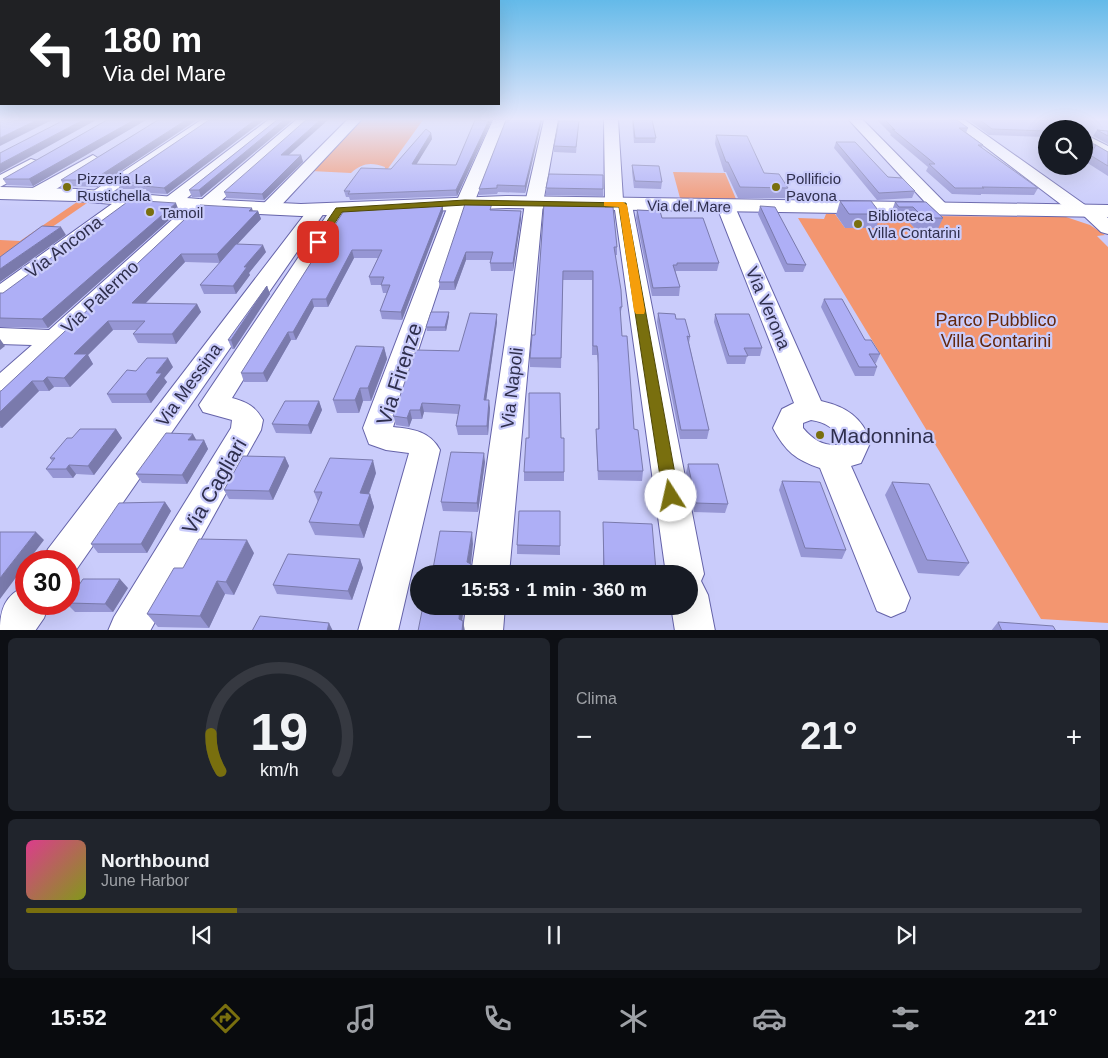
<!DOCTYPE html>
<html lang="it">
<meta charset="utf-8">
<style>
:root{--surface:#171b24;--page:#20242c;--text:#f1f3f6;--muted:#9ea1a6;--line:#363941;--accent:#796f0e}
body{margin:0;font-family:Helvetica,sans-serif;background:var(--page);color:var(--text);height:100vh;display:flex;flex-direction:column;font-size:19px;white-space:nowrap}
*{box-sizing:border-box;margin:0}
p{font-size:16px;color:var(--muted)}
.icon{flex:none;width:28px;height:28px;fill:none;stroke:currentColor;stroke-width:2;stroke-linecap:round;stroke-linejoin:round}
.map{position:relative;height:630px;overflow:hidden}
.details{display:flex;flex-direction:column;gap:8px;padding:8px;background:#0d0f14;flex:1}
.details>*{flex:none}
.hud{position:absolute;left:0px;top:0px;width:500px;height:105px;box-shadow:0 5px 20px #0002;background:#202124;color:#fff;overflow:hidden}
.fabs{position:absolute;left:1038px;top:120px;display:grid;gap:10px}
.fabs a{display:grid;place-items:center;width:55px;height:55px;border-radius:50%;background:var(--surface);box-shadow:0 5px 20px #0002;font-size:25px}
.speed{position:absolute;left:15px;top:550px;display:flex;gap:10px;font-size:25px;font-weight:700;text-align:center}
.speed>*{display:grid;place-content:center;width:65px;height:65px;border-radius:50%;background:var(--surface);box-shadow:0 5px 20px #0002;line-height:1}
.speed .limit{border:8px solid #d22;background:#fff;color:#111}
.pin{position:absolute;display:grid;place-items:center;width:42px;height:42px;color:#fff;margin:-21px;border-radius:10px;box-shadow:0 2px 8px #0006}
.me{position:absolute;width:55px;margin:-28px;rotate:350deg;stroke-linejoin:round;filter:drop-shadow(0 0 4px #0008)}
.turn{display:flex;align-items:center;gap:18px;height:105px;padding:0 20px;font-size:22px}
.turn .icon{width:65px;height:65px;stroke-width:2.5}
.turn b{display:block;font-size:35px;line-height:42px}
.big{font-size:38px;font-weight:800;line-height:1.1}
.details .card{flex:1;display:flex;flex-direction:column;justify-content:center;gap:8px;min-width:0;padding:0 18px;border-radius:8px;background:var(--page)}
.details .dial{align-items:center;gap:0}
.dial svg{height:130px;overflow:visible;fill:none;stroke:var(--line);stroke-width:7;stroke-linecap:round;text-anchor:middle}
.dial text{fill:var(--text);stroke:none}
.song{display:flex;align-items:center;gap:15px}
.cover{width:60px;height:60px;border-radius:8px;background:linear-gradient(135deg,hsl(330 70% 55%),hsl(70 70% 35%))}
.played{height:5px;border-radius:2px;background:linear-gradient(90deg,var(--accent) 20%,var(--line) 20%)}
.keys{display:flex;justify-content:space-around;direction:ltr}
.heat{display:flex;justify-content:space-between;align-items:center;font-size:28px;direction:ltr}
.details .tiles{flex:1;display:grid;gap:8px;grid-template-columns:1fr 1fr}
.card:last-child{grid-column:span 2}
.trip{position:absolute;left:410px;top:565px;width:288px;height:50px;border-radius:25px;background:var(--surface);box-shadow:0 5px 20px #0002;font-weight:800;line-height:50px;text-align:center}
.menu{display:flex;height:80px;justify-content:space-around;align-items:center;background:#090b0e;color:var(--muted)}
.menu .icon{width:35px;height:35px}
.menu .selected{color:var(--accent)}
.menu b{font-size:22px;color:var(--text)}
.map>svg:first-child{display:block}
.green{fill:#f39670}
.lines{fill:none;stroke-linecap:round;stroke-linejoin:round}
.minor-casing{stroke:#6563a9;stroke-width:2}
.major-casing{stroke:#6563a9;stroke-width:2}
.minor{fill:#fff;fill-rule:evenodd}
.major{fill:#fff;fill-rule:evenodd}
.wall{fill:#9696d4}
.shaded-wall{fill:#7a7aac}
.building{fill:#aeaff6;stroke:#7a7aac}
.route{fill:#796f0e;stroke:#4f4809}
.slow{fill:#f59e0b}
.poi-dot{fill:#796f0e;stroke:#caccfb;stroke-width:2}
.labels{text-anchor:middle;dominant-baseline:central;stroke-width:4.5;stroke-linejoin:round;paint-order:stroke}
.far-poi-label{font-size:15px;fill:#2f2f4d;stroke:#caccfb;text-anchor:start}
.far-street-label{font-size:15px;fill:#2f2f4d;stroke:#caccfb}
.street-label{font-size:18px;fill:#2f2f4d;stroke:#caccfb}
.park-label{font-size:18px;fill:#63280d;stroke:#caccfb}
.near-street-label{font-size:21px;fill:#2f2f4d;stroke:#caccfb}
.near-poi-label{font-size:21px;fill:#2f2f4d;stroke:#caccfb;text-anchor:start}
</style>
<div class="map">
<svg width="1108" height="631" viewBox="0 0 1108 631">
<rect width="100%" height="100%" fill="#caccfb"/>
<path class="green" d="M360 120H423L384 174 385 167C371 162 362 163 351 173L311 171Z
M673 172 725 173 736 199 680 198Z
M77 202 87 203 0 263V240L20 241Z
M826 214H835L845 228H876L870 220 908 221 918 232 935 233 921 216 1066 217 1090 225 1105 235 1097 236 1108 247V623L1041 619 798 218 824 219Z"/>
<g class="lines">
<g class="minor-casing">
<path id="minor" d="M201 120H217L101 200H89L86 196Z
M268 120H283L176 207H164L161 203 164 199Z
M296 120H311L211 210 203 211 10 396 0 399V373L32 345 0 344V328L49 330 193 201 201 200Z
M347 120H361L274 213H262L259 209 262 205Z
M493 120H507L474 203 471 207 465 208 393 427C413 429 430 431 440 450L398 631H358L409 453 386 450 369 444 363 428 449 203 452 199 458 198Z
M544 120H558L543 203 509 574H471L525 203Z
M604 120H618L623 200 629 201 632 205 704 574 701 581 708 595 715 631H675L671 606H689V574H666L615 210 608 209 605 205Z
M849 120H863L948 206 951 210 948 214H936Z
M950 120H965L1088 207 1097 208 1108 218V234L1101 232 1084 216 1075 215Z
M1047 120H1063L1075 129H1058Z
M1084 134 1108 146V157L1084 144Z
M93 155 101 160 99 163 43 197H31L28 193 31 189Z
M31 159 37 161 39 164 37 167 0 187V175Z
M129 195 135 196 138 200 135 204 8 300 0 302V284L123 196Z
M726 202 732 203 735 207 821 401C847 407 861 417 871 441L861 463 851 466 910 598 905 611 891 617 877 611 820 468C796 460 785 451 773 428L782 409 794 403 717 207 720 203ZM811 420C824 422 836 428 841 441L839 445C823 446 813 440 803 428V423Z
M317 205 323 206 326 210 74 573 69 575V561H43L48 549 311 206Z
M339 205 345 206 348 210 232 398C247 402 255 406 263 420L261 430 150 631H108L114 617 231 428 232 420 203 412 199 405 333 206Z
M26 586V604H49L44 618 35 631H0C0 609 5 595 26 586Z
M466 606H505L503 631H463Z"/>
</g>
<g class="major-casing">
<path id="major" d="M0 187 76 189 199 199 301 204 506 196 1108 205V217L506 208 301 216 199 211 76 201 0 199Z"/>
</g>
<use href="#minor" class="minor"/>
<use href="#major" class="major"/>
</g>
<path class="wall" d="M107 120H146L33 186 7 185 3 179Z
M158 120 97 187 64 186 61 180Z
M209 120H264L167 194 147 193 146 189H121L117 182Z
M277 120 201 197H192L189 190Z
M475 120H492L457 196 350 200 349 197H346L344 191 391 169 431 133 432 139 416 164 456 165Z
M506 120H542L525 193 498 192 497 194 479 195V189Z
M632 120H652L656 138 655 143H634Z
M877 120H957L968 128 966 133 983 145 982 148 1038 188 1034 195 981 194V195L952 194 926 171 928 167 890 135 891 134Z
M969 120H1052L1046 129V137L989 135Z
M579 121 576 153 554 152V146Z
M1084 130 1086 140 1096 145V146L1108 152V176L1086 162 1093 151H1084Z
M1097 130 1108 131V144L1093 136Z
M716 135 764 173 788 188 785 198H738L726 172H724L715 144Z
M836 142 888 177 915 191 912 198 877 200 834 148Z
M289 155H301L303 162 264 200 227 198 224 192Z
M632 165 662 182 661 189 634 188 632 172Z
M546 188 603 189V196L546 195Z
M840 201 881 214 876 228H845L836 215Z
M895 202H926L943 218 936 233 918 232 908 221H894L890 216Z
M544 203 605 207 617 247V255H615L622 307 620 315 622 336 634 429 643 471 642 481 598 480 596 439V429H598V363L597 355H592V280H563L561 368 530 367V358L535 335Z
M200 205 258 211 261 219 237 244 266 252 249 273 250 275 236 294H204L200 285 220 263 185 262 146 303 197 304 201 312 176 344 138 343 133 334 137 330H113L88 355 93 364 70 387H54L49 391H39L2 428H0V391H1Z
M760 206 806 265 803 272H785L758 214Z
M345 209 443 212 402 320 382 319 380 311 387 293H383L381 285H371L369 277 378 258H354L328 307H314L296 340H291L267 382H244L241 373Z
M637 210 662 218 719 263 717 271H676V273L680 287 679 296H652L636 218Z
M179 211 48 328 0 327V293H3Z
M492 211 521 219 513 271H491L490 263 491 260H466L455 290H440L439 282Z
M267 286 270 294 234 349H232L228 340Z
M824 299 880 354 876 363H875L877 367 874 376H855L821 307Z
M449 312V316L446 331H427L426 327Z
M658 313 676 319 690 337 689 343 709 430 707 439H680L657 322Z
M497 314V322L486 400 490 408 488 435H458L456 426 458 414 424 412 422 419H412L409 427 396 425 393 416Z
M715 314 762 348 760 356H747L745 364H727L714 322Z
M384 347 387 359 371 401H363L359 413H337L333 400Z
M173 367 164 378 167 382 151 403H112L107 394 136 371Z
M319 401 322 410 311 434 276 433 272 424Z
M116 429 122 438 94 475 76 474 73 478H53L46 469 52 461 50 458 72 438Z
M561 438H564V481H524V472Z
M196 440H204L208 449 187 484 142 483 136 474Z
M285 457 289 466 273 500 229 499 224 490Z
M485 462 478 512 443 511 441 502Z
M688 464 728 504 725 513 694 512 686 473Z
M376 473 369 494H370L374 507 364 538 315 535 309 522 318 502 314 492Z
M782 481 846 550 842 559 801 557 779 490Z
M892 482 969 563 959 576 918 573 885 495Z
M165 502 171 511 147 553H98L91 544Z
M560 511V555L517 554V545Z
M603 522 656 571 655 574H603Z
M254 553 234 595 225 594 209 628 158 627 147 614 183 568Z
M360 559 363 568 352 600 277 594 273 585Z
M128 588 113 612H75L67 604Z
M998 622 1056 631H991Z"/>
<path class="shaded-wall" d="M37 120H52L0 146V138Z
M83 120H96L0 173V164Z
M134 120H146L33 186 29 179Z
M186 120H197L97 187 93 180Z
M255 120H264L167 194 164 188Z
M284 120H293L201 197 199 190Z
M320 120H328L282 161 281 155Z
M489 120H492L457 196 456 190Z
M541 120H542L525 193V186Z
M431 133 432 139 413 170 412 164Z
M301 155 303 162 264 200 262 194Z
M176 203 179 211 48 328 42 319Z
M443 205V212L402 320 401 312Z
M252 208 254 215 258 211 261 219 220 263 217 254 249 211Z
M521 211V219L513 271V263Z
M61 227 66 235 0 282V269Z
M263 245 266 252 249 273 250 275 236 294 233 286 244 267Z
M352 250 354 258 328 307 326 299Z
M466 252V260L455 290 454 282Z
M181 254 185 262 137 312 132 303Z
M267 286 270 294 234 349 231 340Z
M312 299 314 307 296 340 293 332Z
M197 304 201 312 176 344 172 334Z
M449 312V316L446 331 445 327Z
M497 314V322L485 409 484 400Z
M108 321 113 330 88 355 93 364 70 387 64 378 74 354Z
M288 332 291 340 267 382 263 373Z
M0 339 5 346 0 350Z
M384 347 387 359 371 401 368 388Z
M168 358 173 367 164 378 167 382 151 403 146 394 156 373Z
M47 377 54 387 49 391 43 381Z
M32 381 39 391 2 428 0 426V412Z
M360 388 363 401 359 413 355 400Z
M489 400 490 408 488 435 487 426Z
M319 401 322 410 311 434 308 425Z
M422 403 424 412 422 419 420 410Z
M410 410 412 419 409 427 407 418Z
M116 429 122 438 94 475 88 466Z
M193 434 198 443 188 440Z
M204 440 208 449 187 484 182 475Z
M484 453 485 462 478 512 477 503Z
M285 457 289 466 273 500 269 491Z
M373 460 376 473 364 507 360 493Z
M69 465 76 474 73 478 66 469Z
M370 494 374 507 364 538 359 525Z
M165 502 171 511 147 553 141 544Z
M36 532 44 540 28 561H26V564L0 599V578Z
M472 532 473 544 471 564 472 574H469L467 562Z
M247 540 254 553 234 595 226 582Z
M360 559 363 568 352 600 348 591Z
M120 579 128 588 113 612 105 604Z
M217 581 225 594 209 628 200 616Z
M460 606H464L461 631 459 619Z
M463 621 465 631H462Z
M329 623 333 631H327Z"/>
<path class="building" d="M1 120H37L0 138V121Z
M64 120H83L0 164V153Z
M107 120H134L29 179H3Z
M158 120H186L93 180H61Z
M209 120H255L164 188 144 186 149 183 117 182Z
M277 120H284L199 190H189Z
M306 120H320L281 155H301L262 194 224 192Z
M475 120H489L456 190 348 194 350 191H344L361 168 391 169 426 129 431 133 412 164 456 165Z
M506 120H541L525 186 497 185V188L479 189Z
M633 120H652L656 138H635Z
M885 120H957L968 128H959L983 145H978L1038 188 982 187 984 188H955L929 164H935L892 129 895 130Z
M980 120H1052L1066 129H1046V131L992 129Z
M559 121H579L576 147 554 146Z
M1084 130H1085L1086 140 1096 145 1084 144Z
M1097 130 1108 131V136Z
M716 135 747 136 764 173 779 174 788 188 740 187 728 162H726Z
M836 142H855L888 177 902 178 915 191 879 193Z
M1096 145 1108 152V166L1090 155Z
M632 165 659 166 662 182 635 181Z
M549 174 603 175V189L546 188Z
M130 200 176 203 42 319 0 318V293H3Z
M840 201H871L881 214H849Z
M895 202H926L943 218H924L913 207H899Z
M492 203 490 210 521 211 513 263H490L493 252H466L454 282H439L465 204Z
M544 203 605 204V207H613L617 247H614L621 290 622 307H620L622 336H627L634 429 638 430 643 471H598L596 429H599L598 354 597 346H593V271H563L561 358H530L532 335H535Z
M200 205 252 208 249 211H258L217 254H181L132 303 197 304 172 334H133L145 321H108L74 354H87L64 378 47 377 43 381H32L0 412V391H1Z
M443 205 401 312 380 311 390 285H381L384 277H369L382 250H352L326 299H312L293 332H288L263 373H241L345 209Z
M760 206 775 207 806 265 787 264Z
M637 210 660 211 662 218H703L719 263H677V265H673L680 287 653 288Z
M42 226 61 227 0 269V257Z
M236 244 263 245 244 267H247L233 286 200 285Z
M267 286 231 340H228Z
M824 299H842L865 340H871L880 354H869L877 367H859Z
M431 312H449L445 327H426Z
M470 313 497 314 484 400H489L487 426H456L460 405 422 403 420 410H410L407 418 393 416 416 350 459 351Z
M658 313 675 314 676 319H685L690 337 687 336 709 430H681Z
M715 314H749L762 348H744L748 356H729Z
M356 346 384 347 368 388H360L355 400H333Z
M147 358H168L156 373H162L146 394H107L127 370 136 371Z
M529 393H560L561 438H564V472H524L526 438H529Z
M285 401H319L308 425 272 424Z
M80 429H116L88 466 69 465 66 469H46L55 458H50L67 438H72Z
M166 433 193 434 188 440H204L182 475 136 474Z
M451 452 484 453 477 503 441 502Z
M243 456 285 457 269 491 224 490Z
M330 458 373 460 360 493 370 494 359 525 309 522 322 492H314Z
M688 464H718L728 504 696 503Z
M782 481 820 482 846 550 805 548Z
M892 482 929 484 969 563 927 560Z
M165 502 141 544H91L119 503Z
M519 511H560V546L517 545Z
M603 522 652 524 656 571 604 569Z
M440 531 472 532 467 562 471 564 469 574H432Z
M0 532H36L0 578Z
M199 539 247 540 226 582 217 581 200 616 147 614 174 568H183Z
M288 554 360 559 348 591 273 585Z
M83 579H120L105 604 69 603V600Z
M423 606H460L459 619 463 621 462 631H418Z
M260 616 329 623 327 631H252Z
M998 622 1053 626 1056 631H1002Z"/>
<linearGradient id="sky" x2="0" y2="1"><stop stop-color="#64bae9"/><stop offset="0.57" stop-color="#e7e8fd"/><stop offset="1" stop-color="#e7e8fd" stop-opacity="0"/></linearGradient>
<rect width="1108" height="209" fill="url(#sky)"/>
<path class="route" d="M465 200 626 203 679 496 677 501 671 503 666 501 663 496 619 207 465 205 342 212 321 244 313 242 336 208Z"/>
<path class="slow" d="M604 202H623L627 205 645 311 644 314H636L634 311 619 207 604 206Z"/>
<g class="poi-dot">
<circle cx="67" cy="187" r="5"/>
<circle cx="776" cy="187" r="5"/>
<circle cx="150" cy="212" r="5"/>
<circle cx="858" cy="224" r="5"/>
<circle cx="820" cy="435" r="5"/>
</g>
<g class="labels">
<g class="far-poi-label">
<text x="77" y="178">Pizzeria La<tspan x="77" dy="17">Rustichella</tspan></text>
<text x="786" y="178">Pollificio<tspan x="786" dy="17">Pavona</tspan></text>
<text x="160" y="212">Tamoil</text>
<text x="868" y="215">Biblioteca<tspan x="868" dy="17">Villa Contarini</tspan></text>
</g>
<g class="far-street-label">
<text transform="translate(689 206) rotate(1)">Via del Mare</text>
</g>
<g class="street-label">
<text transform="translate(64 247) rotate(-37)">Via Ancona</text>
<text transform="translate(100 297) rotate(-43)">Via Palermo</text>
<text transform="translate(768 308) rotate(67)">Via Verona</text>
<text transform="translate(189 385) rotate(-54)">Via Messina</text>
<text transform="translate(512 388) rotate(-83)">Via Napoli</text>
</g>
<g class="park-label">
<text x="996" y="320">Parco Pubblico<tspan x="996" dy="21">Villa Contarini</tspan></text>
</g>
<g class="near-street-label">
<text transform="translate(399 374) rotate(-72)">Via Firenze</text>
<text transform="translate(214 486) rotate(-60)">Via Cagliari</text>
</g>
<g class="near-poi-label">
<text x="830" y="435">Madonnina</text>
</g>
</g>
</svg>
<div class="fabs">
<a><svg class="icon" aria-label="search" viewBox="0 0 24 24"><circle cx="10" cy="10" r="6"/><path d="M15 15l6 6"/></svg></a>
</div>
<div class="speed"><div class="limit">30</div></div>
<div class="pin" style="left:318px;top:242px;background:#d93025"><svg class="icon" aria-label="arrive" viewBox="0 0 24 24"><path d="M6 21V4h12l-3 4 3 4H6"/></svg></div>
<svg class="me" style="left:671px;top:496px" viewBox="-20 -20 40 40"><circle r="19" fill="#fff"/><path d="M0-13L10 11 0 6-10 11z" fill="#796f0e"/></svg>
<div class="trip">15:53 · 1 min · 360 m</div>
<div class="hud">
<div class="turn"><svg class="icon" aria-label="left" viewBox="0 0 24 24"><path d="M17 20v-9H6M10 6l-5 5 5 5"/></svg><div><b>180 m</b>Via del Mare</div></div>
</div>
</div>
<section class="details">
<div class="tiles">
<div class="card dial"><svg viewBox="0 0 100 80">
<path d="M14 69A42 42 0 1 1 86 69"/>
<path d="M14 69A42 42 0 0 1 8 46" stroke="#796f0e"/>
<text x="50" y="56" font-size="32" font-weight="700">19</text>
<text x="50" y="72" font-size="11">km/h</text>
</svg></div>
<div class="card"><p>Clima</p>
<div class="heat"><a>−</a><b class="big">21°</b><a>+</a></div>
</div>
<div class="card">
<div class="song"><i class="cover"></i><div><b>Northbound</b><p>June Harbor</p></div></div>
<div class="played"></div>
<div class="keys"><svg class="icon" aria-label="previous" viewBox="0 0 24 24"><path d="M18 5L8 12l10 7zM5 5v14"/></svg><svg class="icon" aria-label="pause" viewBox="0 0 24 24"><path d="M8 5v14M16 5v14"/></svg><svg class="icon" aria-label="next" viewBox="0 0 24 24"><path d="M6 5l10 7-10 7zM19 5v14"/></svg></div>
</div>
</div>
</section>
<nav class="menu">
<b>15:52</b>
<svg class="icon selected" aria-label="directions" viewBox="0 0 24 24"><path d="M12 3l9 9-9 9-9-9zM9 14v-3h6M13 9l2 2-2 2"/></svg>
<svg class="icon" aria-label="music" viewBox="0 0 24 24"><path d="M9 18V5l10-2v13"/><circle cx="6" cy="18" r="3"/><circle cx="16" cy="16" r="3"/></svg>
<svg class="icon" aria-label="phone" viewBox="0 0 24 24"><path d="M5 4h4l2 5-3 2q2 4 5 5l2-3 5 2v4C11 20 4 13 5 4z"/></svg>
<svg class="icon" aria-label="climate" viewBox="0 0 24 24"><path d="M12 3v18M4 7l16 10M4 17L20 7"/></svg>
<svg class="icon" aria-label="car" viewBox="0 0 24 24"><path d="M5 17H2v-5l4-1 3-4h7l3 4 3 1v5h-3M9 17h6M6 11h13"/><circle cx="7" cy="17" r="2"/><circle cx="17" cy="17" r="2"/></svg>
<svg class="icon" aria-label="filters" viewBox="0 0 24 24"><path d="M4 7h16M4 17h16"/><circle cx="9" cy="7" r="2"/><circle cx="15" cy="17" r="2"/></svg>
<b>21°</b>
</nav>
